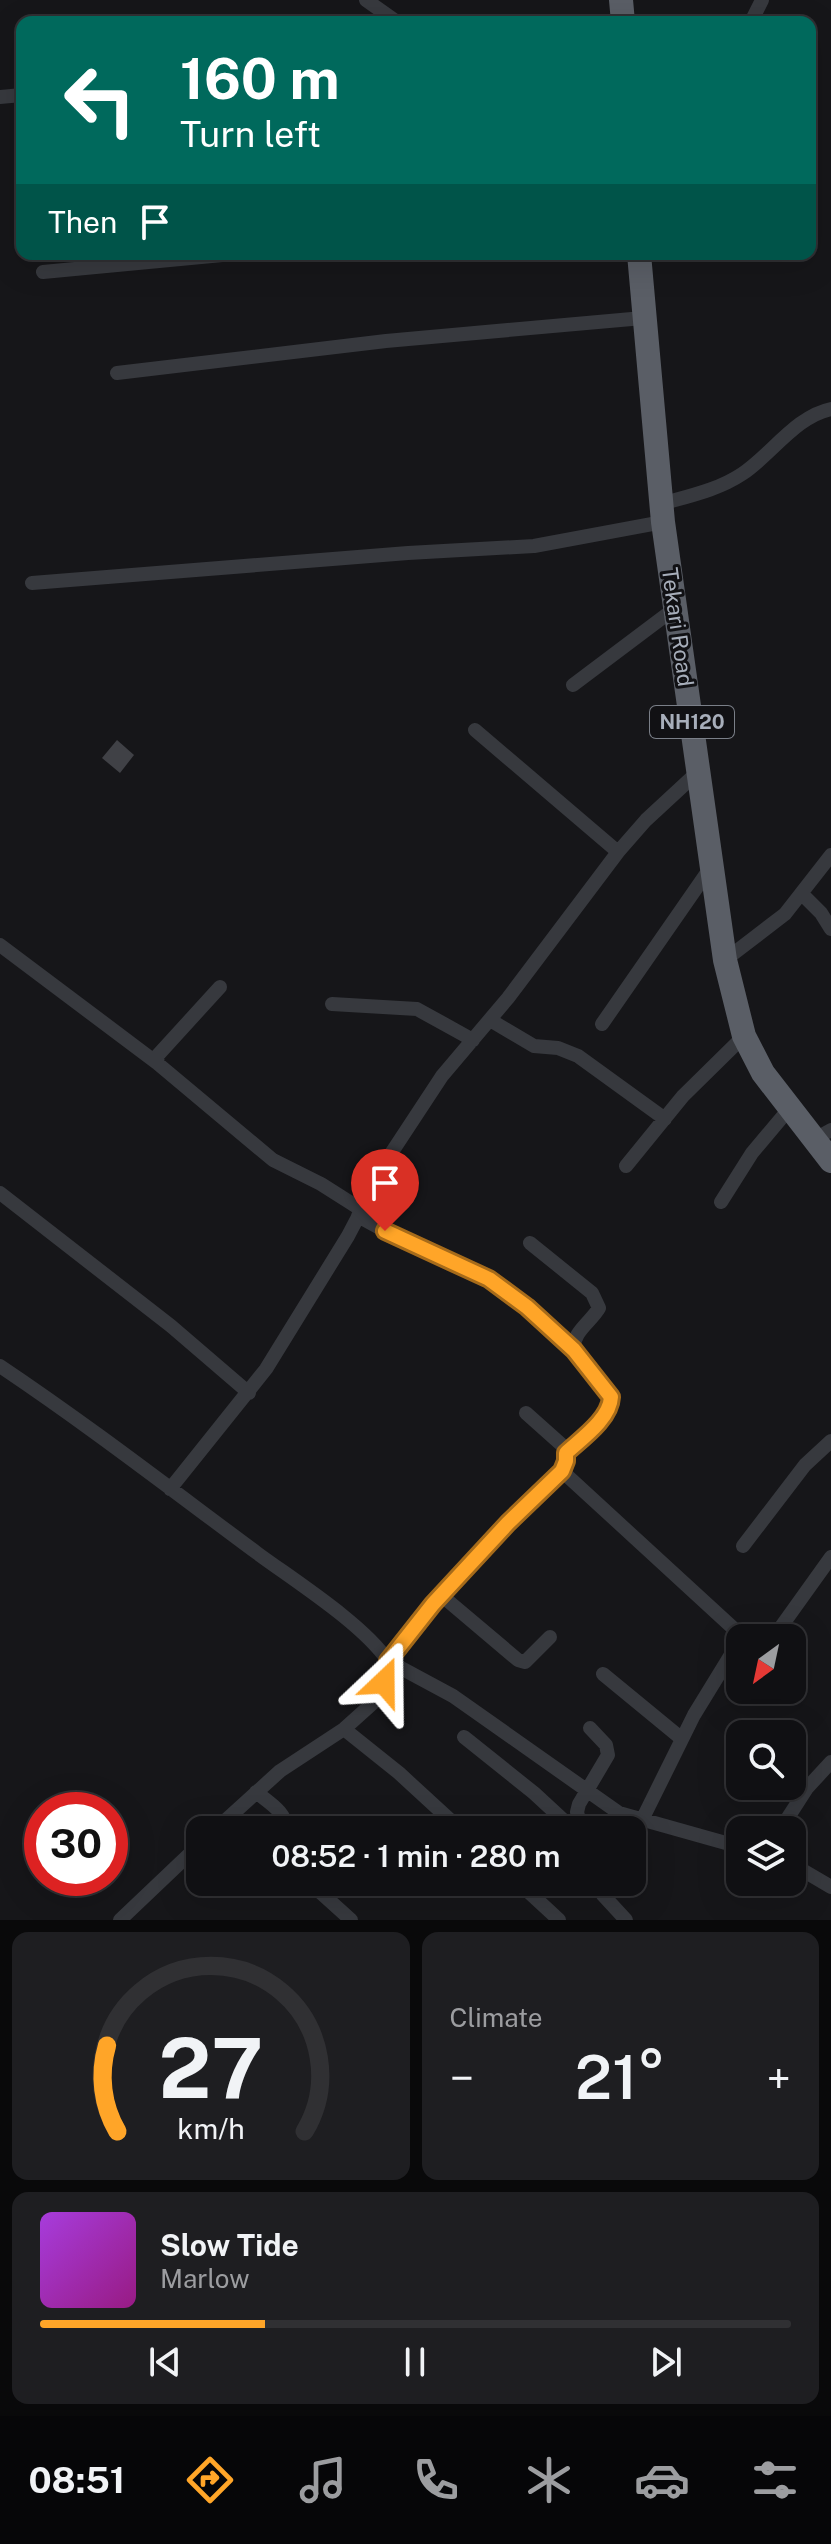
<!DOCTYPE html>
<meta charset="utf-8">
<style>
:root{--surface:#101013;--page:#1e1e21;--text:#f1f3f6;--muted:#9c9da0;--line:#303033;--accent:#ffa528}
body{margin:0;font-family:"Public Sans",sans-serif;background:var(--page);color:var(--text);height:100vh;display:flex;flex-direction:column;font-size:30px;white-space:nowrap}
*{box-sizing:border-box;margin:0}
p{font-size:26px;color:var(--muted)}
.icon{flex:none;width:44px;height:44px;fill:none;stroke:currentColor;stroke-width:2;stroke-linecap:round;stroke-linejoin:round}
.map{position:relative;height:1920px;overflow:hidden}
.drawer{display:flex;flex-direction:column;gap:12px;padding:12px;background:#09090a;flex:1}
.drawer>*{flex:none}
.top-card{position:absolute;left:16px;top:16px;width:800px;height:244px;border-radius:16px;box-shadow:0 8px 32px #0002,0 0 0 2px var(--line);background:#00695c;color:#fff;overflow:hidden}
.needle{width:52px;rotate:213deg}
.buttons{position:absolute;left:726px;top:1624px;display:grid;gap:16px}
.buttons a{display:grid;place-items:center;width:80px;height:80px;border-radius:16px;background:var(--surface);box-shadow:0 8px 32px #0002,0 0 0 2px var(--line);font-size:40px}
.speed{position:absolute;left:24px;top:1792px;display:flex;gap:16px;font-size:40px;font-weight:700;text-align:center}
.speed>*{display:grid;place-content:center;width:104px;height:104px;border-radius:50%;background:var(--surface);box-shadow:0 8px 32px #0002,0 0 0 2px var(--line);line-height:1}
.speed .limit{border:12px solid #d22;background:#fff;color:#111}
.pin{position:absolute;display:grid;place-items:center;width:68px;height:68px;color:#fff;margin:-82px -34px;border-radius:50% 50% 50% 0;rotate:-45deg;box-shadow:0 0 8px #0007}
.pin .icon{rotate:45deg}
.me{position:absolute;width:88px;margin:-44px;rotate:23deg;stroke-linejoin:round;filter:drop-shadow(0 0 6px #0008)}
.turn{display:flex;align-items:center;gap:28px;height:168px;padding:0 32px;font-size:36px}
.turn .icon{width:104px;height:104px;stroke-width:2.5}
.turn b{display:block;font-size:56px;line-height:68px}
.then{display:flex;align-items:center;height:76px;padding:0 32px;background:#0003;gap:16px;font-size:30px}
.big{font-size:60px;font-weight:600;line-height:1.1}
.drawer .widget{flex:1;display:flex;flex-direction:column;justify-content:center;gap:12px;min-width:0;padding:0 28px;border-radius:16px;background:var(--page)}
.drawer .dial{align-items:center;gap:0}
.dial svg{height:208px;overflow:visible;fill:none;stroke:var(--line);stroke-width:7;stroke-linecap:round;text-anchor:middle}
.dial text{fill:var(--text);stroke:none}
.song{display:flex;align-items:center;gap:24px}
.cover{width:96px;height:96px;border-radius:12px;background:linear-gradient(135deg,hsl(280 70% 55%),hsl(310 70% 35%))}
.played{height:8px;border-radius:4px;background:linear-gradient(90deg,var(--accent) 30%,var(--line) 30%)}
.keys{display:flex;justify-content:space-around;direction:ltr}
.heat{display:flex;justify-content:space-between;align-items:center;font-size:44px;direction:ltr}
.drawer .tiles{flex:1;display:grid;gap:12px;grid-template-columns:1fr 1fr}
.widget:last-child{grid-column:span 2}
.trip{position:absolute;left:186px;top:1816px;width:460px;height:80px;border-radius:16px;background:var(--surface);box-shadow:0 8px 32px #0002,0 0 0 2px var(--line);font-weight:600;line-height:80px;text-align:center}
.tab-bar{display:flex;height:128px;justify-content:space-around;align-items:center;background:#060608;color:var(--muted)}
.tab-bar .icon{width:56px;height:56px}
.tab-bar .active{color:var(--accent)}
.tab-bar b{font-size:36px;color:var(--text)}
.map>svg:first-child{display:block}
.building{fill:#404146}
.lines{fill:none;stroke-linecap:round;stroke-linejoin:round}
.minor{stroke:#37393e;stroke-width:14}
.trunk{stroke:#5a5e66;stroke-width:24}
.route-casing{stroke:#a66b1a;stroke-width:20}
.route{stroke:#ffa528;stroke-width:14}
.labels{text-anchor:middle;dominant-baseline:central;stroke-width:6;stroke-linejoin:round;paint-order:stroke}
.shield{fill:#111114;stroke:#7a7f88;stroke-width:2}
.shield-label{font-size:20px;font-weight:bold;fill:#a7aeba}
.street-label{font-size:22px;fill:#a7aeba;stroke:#111114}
</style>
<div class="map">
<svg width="831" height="1920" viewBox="0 0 831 1920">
<rect width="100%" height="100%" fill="#161619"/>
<path class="building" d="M117 740 134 755 120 773 102 758Z"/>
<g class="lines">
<path class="minor" d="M366 0 397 22
M751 22 762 0
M0 97 22 95
M43 272 233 254
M117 373 386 341 643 318
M661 504C689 496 718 490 742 474 771 455 796 416 831 409
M32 583 408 553 534 546 663 522
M573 685 674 609
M475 730 618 852
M802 894 821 913 831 929
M0 945 157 1063
M725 960 785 914 831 855
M220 987 158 1055 157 1063 273 1160 321 1184 362 1210
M332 1004 417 1009 473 1040
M490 1020 534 1046 558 1048 578 1056 665 1119
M602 1024 711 867
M813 1140 831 1130
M626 1166 683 1096 744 1036
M0 1193 171 1326 249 1393
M721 1202 752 1153 789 1109
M358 1216 413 1246 489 1279 527 1307 574 1350
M530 1243 592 1293 599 1308C591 1322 572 1332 574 1350L607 1390 610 1405 586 1435 566 1453
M0 1366C88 1425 172 1490 257 1553 295 1581 363 1624 388 1661L384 1682 374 1702 344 1729 280 1771 215 1830
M526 1413 563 1446 566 1453 565 1467 473 1559 388 1661 453 1696 619 1813 740 1847
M562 1471 733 1628 747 1636
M170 1489 266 1369 348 1236 392 1152 442 1076 508 998 618 852 646 820 699 771
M743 1546 805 1465 831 1441
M441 1595 518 1660 525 1662 550 1637
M773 1638 831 1557
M792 1666 797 1670
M603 1674 682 1739
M344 1729 399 1773 461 1830
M464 1737 534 1793 574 1830
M256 1792C268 1802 288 1813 286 1830
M642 1820 694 1715 740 1640
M582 1830 577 1812 579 1804 608 1755 606 1745 590 1728
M780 1830 807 1788 831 1762
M792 1864 831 1887
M309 1882 351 1920
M518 1882 559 1920
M597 1882 603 1895 626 1920
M120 1920 200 1844"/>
<path class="trunk" d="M621 0 623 22
M639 254 663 522 725 960 744 1036 763 1073 831 1161"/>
</g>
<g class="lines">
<g class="route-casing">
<path id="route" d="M384 1682 388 1661 433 1604 508 1523 562 1471 566 1461V1453C581 1439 610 1419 611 1397L574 1350 527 1307 489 1279 385 1231"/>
</g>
<use href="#route" class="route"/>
</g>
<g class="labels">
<rect class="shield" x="650" y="706" width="84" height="32" rx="6"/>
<g class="shield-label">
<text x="692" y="722">NH120</text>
</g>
<g class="street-label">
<text transform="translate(678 627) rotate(82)">Tekari Road</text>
</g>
</g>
</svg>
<div class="buttons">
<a><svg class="needle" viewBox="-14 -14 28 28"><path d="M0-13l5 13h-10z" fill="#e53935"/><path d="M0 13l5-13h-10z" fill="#9c9da0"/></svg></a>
<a><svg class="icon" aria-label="search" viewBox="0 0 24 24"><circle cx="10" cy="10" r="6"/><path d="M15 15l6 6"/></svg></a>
<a><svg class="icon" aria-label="layers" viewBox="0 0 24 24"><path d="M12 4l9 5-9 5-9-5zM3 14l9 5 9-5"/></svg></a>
</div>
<div class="speed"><div class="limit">30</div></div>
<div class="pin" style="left:385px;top:1231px;background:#d93025"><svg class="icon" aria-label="arrive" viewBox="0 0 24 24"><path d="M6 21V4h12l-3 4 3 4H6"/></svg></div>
<svg class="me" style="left:384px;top:1682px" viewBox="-20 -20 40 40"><path d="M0-17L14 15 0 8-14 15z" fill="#ffa528" stroke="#fff" stroke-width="4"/></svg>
<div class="trip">08:52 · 1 min · 280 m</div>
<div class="top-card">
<div class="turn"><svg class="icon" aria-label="left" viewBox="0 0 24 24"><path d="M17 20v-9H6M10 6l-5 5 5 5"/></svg><div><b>160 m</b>Turn left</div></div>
<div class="then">Then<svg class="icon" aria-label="arrive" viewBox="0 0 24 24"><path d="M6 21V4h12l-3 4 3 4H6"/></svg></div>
</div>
</div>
<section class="drawer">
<div class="tiles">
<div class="widget dial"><svg viewBox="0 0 100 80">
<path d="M14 69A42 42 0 1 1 86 69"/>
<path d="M14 69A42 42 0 0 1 10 36" stroke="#ffa528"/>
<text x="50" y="56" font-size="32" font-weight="700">27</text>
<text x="50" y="72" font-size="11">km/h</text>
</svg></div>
<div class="widget"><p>Climate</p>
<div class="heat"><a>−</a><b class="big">21°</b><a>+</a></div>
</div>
<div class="widget">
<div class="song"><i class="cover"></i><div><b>Slow Tide</b><p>Marlow</p></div></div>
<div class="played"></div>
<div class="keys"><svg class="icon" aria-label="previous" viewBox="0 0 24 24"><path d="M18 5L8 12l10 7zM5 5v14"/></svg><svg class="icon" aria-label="pause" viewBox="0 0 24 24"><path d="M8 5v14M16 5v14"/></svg><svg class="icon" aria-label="next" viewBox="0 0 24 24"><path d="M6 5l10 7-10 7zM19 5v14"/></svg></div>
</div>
</div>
</section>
<nav class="tab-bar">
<b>08:51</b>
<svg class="icon active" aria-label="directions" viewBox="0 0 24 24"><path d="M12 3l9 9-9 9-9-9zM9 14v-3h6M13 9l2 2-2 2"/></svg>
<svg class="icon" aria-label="music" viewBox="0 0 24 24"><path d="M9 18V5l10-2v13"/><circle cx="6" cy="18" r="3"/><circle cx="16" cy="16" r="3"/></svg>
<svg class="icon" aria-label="phone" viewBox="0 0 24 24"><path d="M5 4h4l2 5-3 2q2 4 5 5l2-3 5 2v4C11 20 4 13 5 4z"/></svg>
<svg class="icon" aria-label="climate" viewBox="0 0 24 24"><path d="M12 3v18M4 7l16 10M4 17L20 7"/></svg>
<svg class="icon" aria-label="car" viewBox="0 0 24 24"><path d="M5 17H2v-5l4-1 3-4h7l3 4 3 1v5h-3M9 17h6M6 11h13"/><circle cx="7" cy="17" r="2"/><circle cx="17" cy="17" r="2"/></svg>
<svg class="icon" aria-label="filters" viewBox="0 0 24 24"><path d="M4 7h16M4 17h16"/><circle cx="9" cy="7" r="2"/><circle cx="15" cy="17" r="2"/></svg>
</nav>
